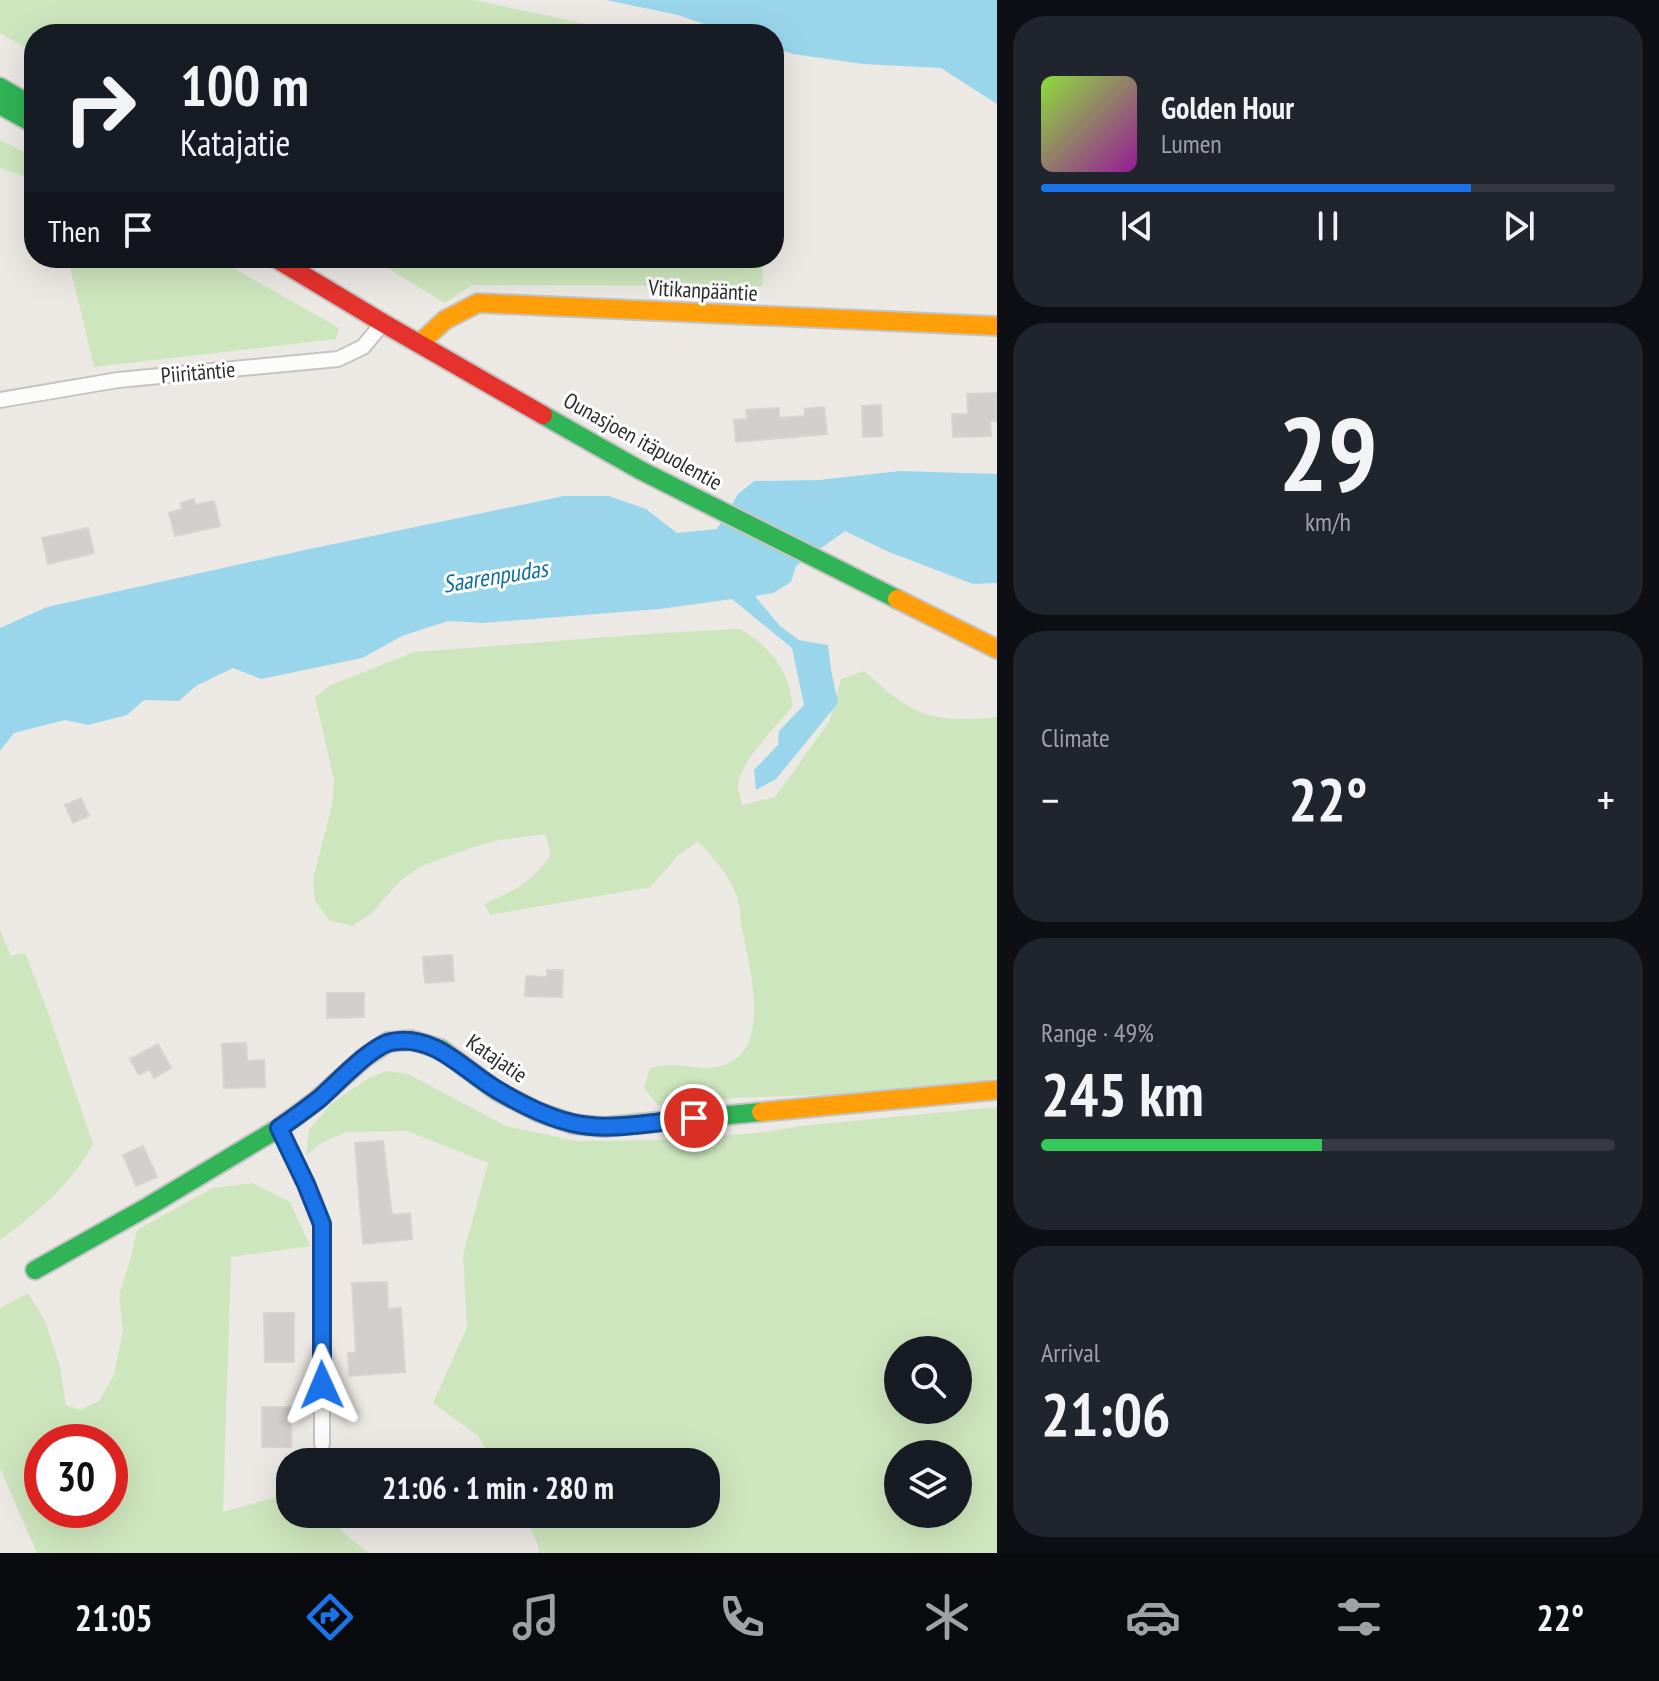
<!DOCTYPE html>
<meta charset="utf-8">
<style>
:root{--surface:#171b24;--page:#20242c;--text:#f1f3f6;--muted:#9ea1a6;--line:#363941;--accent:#1a73e8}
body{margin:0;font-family:"PT Sans Narrow",sans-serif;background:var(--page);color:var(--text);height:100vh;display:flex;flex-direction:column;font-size:30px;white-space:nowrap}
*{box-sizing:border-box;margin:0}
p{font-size:26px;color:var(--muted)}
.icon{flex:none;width:44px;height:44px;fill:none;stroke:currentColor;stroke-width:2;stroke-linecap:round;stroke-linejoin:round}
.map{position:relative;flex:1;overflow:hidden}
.panel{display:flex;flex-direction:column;gap:16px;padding:16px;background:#0d0f14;width:662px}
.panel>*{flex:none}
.banner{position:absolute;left:24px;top:24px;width:760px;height:244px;border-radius:32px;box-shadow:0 8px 32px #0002;background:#171b24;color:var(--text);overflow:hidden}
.controls{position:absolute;left:884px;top:1336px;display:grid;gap:16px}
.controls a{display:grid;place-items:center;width:88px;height:88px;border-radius:50%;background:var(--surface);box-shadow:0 8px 32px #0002;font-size:40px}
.speed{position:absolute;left:24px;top:1424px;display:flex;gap:16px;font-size:40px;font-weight:700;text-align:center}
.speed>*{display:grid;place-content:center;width:104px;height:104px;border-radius:50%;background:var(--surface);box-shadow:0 8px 32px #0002;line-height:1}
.speed .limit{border:12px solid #d22;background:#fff;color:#111}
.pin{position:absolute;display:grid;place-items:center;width:68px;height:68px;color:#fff;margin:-34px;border:4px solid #fff;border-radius:50%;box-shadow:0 2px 8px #0007}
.me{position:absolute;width:88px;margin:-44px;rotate:359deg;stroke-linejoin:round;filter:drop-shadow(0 0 6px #0008)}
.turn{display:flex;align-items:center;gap:28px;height:168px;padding:0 24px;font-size:36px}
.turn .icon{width:104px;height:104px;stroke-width:2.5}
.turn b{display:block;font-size:56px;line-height:68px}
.then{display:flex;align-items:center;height:76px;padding:0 24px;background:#0003;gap:16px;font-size:30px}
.big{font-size:60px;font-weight:600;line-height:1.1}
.panel .widget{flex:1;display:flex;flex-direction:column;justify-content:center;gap:12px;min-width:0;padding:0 28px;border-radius:32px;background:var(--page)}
.panel .dial{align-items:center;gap:0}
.dial b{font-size:104px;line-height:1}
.song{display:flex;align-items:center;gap:24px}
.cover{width:96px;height:96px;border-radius:12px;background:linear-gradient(135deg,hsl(90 70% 55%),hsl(300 70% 35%))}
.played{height:8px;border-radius:4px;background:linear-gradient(90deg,var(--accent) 75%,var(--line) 75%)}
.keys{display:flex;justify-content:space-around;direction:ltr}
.heat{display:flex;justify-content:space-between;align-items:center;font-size:44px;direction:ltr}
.charge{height:12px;border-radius:6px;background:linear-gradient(90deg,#34c759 49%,var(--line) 0)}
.trip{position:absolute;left:276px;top:1448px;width:444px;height:80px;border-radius:32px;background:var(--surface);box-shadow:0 8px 32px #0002;font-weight:600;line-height:80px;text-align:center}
.tabs{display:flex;height:128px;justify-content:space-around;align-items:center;background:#090b0e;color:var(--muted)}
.tabs .icon{width:56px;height:56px}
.tabs .selected{color:var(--accent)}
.tabs b{font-size:36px;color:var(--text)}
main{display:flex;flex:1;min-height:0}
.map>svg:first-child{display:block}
.green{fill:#cee6be;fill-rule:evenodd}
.water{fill:#99d6ec}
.building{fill:#d1cecb;stroke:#d7d4d0;stroke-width:2}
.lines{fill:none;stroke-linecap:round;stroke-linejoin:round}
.street-casing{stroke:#c5c4c5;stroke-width:18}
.fast-casing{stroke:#c5c4c5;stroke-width:22}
.slow-casing{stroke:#c5c4c5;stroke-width:22}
.jam-casing{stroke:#c5c4c5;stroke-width:22}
.street{stroke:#fcfcfb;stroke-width:14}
.fast{stroke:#30b455;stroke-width:18}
.slow{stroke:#ff9f0a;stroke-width:18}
.jam{stroke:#e5322d;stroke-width:18}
.route-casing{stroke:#114b97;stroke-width:20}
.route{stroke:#1a73e8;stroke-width:14}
.labels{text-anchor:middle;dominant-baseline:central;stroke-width:6;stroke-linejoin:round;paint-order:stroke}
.street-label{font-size:22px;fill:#2e2e2e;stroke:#fff}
.water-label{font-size:24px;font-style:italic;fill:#0d6fa3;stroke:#fff}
</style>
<main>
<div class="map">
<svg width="997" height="1553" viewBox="0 0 997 1553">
<rect width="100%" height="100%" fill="#ece8e4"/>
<path class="green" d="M0 0H474L632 34H34V53L0 33Z
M0 140 34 157V180L0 168Z
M68 258H216L339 328 336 339 94 367Z
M371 258H762L763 286 472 285 445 303Z
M740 629C773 649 787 668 793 706 779 723 738 764 738 786 738 792 741 799 742 805L775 797 829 722 841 679 864 671C896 698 913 718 958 719 972 719 984 719 997 717V1078L905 1092 731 1098C706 1105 684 1108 658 1105L644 1088 650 1068C656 1067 662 1065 668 1065 691 1064 710 1075 734 1060 769 1038 749 966 743 933 740 921 741 907 737 896 730 877 713 857 698 842L679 854 651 887 490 915 484 904C517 889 528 885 551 855L545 834 499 840 474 847 419 867 399 882 371 914 352 926 329 920 315 901 313 880 332 805 334 780 315 697 331 685 414 652 662 633Z
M0 930 11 956 25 953 48 1012 93 1144C67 1189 41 1209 0 1240Z
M386 1071 408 1074 506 1126 576 1141 674 1140 768 1132 800 1126 997 1107V1553H539L538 1545 524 1514H706V1462H494L478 1436 433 1403 467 1327 463 1255 488 1163 407 1131 346 1132 321 1143 306 1156 309 1130 331 1104 367 1079ZM898 1350H958V1410H898ZM898 1454H958V1514H898Z
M252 1183 290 1202 310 1246 231 1257 223 1512 290 1493V1514H328L346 1535 369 1553H37L0 1468V1308L28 1293 45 1321 60 1367 66 1405 81 1410 99 1401 114 1375 123 1330 119 1295 131 1258 137 1230 213 1188ZM42 1442H110V1510H42Z"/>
<path class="water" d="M606 0H997V104L941 68 863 64 793 54 774 48V34H734L678 15Z
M900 471 997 474V583L973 584 889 552 845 531 796 566 791 582 773 593 755 596 780 626 799 640 828 645 831 670 838 703 776 779 756 790 754 770 778 745 779 731 804 705 792 648 732 599 660 609 483 623 448 621 402 636 362 658 261 679 233 668 196 686 179 701 144 700 127 715 88 725 65 720 14 733 0 751V628L47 607 305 550 564 496H609L646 509 677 533 717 529 738 494 754 481 819 480Z"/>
<path class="building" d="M997 393V421H990L991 436 953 437 952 414H968L967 394Z
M881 405 882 436 863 437 862 406Z
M824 407 827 434 736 442 734 420 747 419 746 410 779 408V418L805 416V409Z
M194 499 195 505 214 501 220 526 175 536 169 513 182 509 181 503Z
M88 528 94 553 48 564 42 538Z
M81 798 89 816 73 823 65 805Z
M452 955 454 981 425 983 423 957Z
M547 970H563L562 997 525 996 526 976 547 977Z
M327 993H364V1017L327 1018Z
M246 1043 247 1061 264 1060 265 1087 224 1088 222 1044Z
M158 1044 171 1068 154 1078 150 1069 139 1075 130 1059Z
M383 1141 392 1215 410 1213 412 1239 363 1244 355 1143Z
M143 1146 157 1177 136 1186 123 1155Z
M387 1282 388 1309 401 1308 405 1372 349 1376 348 1353H356L352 1283Z
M264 1313H294V1362H265Z
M262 1407H292L291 1447H262Z"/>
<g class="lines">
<g class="street-casing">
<path id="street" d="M0 400 118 380 338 359 363 347 383 323
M279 1128 306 1184 322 1224V1444"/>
</g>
<g class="fast-casing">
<path id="fast" d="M0 87 34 107
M0 105 34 124
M543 415 640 470 897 599
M35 1270 149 1206 279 1128 316 1101 364 1058 388 1042 411 1040 441 1049 497 1091 538 1112 573 1124 603 1127 761 1112"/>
</g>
<g class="slow-casing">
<path id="slow" d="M420 343 445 320 478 303 997 326
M897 599 997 649
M761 1112 997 1090"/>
</g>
<g class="jam-casing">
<path id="jam" d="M275 258 383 323 543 415"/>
</g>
<use href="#street" class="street"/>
<use href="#fast" class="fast"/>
<use href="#slow" class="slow"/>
<use href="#jam" class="jam"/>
</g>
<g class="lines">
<g class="route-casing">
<path id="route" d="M322 1385V1224L306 1184 279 1128C293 1119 306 1109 319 1099 335 1085 371 1046 391 1042 435 1033 464 1071 499 1091 521 1104 546 1117 572 1123 609 1132 656 1122 694 1118"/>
</g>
<use href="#route" class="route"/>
</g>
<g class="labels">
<g class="street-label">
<text transform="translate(703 290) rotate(3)">Vitikanpääntie</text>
<text transform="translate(198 372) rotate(-5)">Piiritäntie</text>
<text transform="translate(643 441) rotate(29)">Ounasjoen itäpuolentie</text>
<text transform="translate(497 1058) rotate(34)">Katajatie</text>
</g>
<g class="water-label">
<text transform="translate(495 576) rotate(-9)">Saarenpudas</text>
</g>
</g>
</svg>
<div class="controls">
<a><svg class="icon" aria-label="search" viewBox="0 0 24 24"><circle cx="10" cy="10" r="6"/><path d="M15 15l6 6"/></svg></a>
<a><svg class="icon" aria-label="layers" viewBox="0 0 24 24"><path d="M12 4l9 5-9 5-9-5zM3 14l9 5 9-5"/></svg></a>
</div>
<div class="speed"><div class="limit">30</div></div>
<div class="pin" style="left:694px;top:1118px;background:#d93025"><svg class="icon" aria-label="arrive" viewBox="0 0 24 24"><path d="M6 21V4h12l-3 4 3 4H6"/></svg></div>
<svg class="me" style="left:322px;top:1385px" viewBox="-20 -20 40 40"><path d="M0-17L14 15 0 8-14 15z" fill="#1a73e8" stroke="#fff" stroke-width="4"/></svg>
<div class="trip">21:06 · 1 min · 280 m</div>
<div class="banner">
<div class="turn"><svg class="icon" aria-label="right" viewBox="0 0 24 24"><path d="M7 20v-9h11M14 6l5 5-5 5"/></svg><div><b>100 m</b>Katajatie</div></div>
<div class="then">Then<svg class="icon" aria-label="arrive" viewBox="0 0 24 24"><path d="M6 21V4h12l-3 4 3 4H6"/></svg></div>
</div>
</div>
<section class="panel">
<div class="widget">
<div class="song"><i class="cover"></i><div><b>Golden Hour</b><p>Lumen</p></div></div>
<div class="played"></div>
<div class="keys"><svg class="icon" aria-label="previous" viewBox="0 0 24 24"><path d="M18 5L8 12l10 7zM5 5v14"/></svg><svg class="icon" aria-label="pause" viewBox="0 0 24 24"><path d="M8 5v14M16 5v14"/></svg><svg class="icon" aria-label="next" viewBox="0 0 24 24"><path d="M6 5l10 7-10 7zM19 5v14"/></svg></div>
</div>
<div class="widget dial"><b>29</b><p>km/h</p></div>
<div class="widget"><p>Climate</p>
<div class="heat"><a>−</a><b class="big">22°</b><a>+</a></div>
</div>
<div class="widget"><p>Range · 49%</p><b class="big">245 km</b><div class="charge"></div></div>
<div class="widget"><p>Arrival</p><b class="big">21:06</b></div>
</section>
</main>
<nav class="tabs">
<b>21:05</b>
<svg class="icon selected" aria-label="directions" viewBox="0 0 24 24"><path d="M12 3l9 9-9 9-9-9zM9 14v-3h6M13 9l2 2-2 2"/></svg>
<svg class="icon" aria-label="music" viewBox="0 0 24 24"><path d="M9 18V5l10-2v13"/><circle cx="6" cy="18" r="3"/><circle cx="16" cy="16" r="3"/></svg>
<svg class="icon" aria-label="phone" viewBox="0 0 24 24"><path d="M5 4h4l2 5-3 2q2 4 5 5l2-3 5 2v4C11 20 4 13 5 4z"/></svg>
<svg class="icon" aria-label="climate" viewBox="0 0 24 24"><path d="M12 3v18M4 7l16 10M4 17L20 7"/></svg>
<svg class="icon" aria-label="car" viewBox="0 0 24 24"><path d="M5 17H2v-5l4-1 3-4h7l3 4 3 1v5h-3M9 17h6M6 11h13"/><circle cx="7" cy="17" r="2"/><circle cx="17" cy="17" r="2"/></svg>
<svg class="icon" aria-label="filters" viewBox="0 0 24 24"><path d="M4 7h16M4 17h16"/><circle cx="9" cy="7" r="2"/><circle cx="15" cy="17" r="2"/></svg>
<b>22°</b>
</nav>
